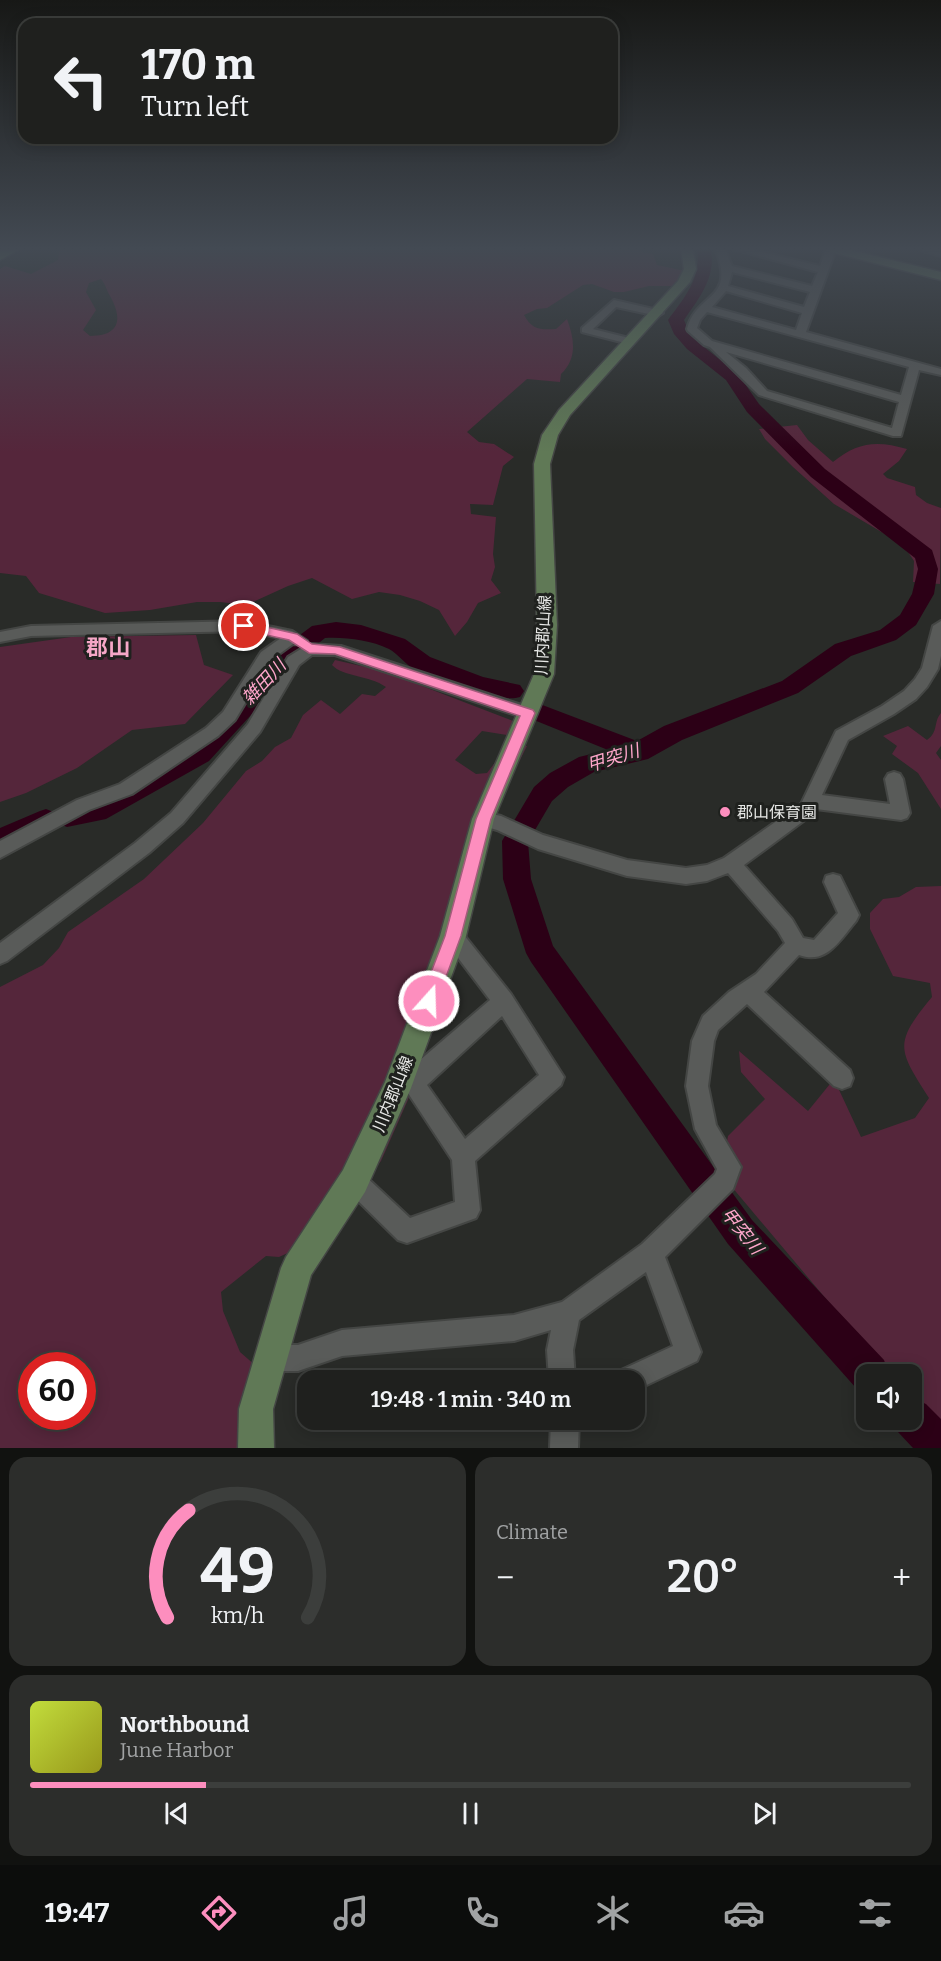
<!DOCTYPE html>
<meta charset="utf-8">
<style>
:root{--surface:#1f201e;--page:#2c2d2b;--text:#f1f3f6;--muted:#a1a3a4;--line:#3c3e3c;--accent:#fd8ebe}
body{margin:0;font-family:Bitter,"Noto Sans JP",serif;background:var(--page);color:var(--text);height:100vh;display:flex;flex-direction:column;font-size:22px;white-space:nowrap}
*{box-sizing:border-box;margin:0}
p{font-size:20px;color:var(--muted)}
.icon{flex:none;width:33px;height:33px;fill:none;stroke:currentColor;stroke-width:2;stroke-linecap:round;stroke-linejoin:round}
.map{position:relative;height:1448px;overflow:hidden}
.details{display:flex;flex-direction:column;gap:9px;padding:9px;background:#111210;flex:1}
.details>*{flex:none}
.guide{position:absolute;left:18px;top:18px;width:600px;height:126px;border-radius:18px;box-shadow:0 3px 15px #0003,0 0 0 2px var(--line);background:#1f201e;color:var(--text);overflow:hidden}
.controls{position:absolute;left:856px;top:1364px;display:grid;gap:12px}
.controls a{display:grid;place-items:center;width:66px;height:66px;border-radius:12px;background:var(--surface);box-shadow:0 3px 15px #0003,0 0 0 2px var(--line);font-size:30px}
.speed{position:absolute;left:18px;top:1352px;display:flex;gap:12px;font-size:30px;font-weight:700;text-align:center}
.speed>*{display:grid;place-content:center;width:78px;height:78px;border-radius:50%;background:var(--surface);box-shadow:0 3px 15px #0003,0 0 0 2px var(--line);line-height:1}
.speed .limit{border:9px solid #d22;background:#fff;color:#111}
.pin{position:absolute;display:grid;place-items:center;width:51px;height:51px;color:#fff;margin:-26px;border:3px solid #fff;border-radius:50%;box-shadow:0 2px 6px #0007}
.me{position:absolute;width:66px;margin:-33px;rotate:20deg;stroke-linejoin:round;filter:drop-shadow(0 0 4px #0008)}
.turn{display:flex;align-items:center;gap:21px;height:126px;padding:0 24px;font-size:27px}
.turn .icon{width:78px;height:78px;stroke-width:2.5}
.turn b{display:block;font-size:42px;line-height:51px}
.big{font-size:45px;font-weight:600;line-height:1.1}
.details .card{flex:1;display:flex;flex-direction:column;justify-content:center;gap:9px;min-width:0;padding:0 21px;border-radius:18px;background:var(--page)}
.details .dial{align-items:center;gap:0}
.dial svg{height:156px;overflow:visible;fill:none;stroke:var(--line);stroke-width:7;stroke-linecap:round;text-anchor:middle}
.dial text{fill:var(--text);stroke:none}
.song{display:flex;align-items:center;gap:18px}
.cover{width:72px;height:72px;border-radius:9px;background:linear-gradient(135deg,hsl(70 70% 55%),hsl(60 70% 35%))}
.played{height:6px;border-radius:3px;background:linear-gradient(90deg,var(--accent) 20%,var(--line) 20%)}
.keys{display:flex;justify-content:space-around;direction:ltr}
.heat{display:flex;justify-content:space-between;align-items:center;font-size:33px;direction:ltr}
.details .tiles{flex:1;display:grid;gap:9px;grid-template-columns:1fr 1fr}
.card:last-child{grid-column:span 2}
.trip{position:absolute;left:297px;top:1370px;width:348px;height:60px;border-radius:18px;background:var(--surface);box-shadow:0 3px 15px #0003,0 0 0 2px var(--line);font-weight:600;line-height:60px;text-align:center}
.menu{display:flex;height:96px;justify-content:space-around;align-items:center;background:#0c0d0c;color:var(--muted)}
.menu .icon{width:42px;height:42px}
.menu .selected{color:var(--accent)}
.menu b{font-size:27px;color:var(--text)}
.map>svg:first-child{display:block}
.green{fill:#55263b;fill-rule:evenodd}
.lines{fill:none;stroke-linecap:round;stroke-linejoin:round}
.river{fill:#2c0016;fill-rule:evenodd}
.minor-casing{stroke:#444644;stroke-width:4}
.major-casing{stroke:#444644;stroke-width:3}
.highway-casing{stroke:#444644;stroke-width:3}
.minor{fill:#595b59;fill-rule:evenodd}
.major{fill:#607956;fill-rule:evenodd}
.highway{fill:#658d54;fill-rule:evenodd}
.route{fill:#fd8ebe;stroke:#a45c7c;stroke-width:1.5}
.poi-dot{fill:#fd8ebe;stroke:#1f211e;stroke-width:2}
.labels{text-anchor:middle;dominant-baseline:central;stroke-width:6;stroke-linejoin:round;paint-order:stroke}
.street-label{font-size:16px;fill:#e6e7e5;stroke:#1f211e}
.poi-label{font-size:16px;fill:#e6e7e5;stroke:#1f211e;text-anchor:start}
.water-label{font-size:18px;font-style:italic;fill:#fea6ca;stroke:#1f211e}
.district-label{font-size:22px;font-weight:bold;fill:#f6a7c7;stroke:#1f211e}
</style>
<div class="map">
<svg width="941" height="1448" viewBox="0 0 941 1448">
<rect width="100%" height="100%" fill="#292b28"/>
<path class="green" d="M59 249H641V252L653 254 657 265 685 271 677 286H649L624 292H614L592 284 583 285 547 308 537 309 524 315C532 330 541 330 556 329L567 319C574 338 578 358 561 374L560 382 527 379 467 432 479 442 494 444 514 457 503 466 493 505 470 504 471 514 496 517 493 554 495 567 491 580 501 593 478 603 467 622 455 636 439 610 420 601 400 595 379 592 352 599 312 578 288 586 246 605 220 602H197L150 610 105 613 39 593 26 576 0 573V269L5 266 31 274 58 260ZM101 279C106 285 106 289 110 296 123 319 120 336 90 336L83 330 96 310 86 292 89 283Z
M797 425 808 440 833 462C857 442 877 440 907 449L899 461 883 474 887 478 915 487 916 495 927 503 941 508 940 584 913 582 914 561 906 549 890 537 834 504 793 467 765 439 759 429Z
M196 635 204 665 233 675 185 724 132 730 77 768 26 793 0 802V647L71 637Z
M335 660 383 671 513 721 527 729 526 738 482 731 455 760 476 774 487 773 511 741 527 746 499 802 411 1093 381 1161 338 1217 316 1240 279 1257 266 1256 221 1292 223 1311 240 1352 265 1374 264 1448H0V987L43 965 59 948 68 932 144 879 203 823 246 771 262 761 275 747 291 738 303 715 321 700 340 714 362 694 375 696 386 687C369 675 343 677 332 665ZM32 1365H82V1416H32Z
M941 713V746L936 753 941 760V809L918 773 892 754 897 746 883 736 908 726 927 740C939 731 933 722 941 713Z
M941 886V1423L912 1393V1374H893L869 1350 721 1174 728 1136 765 1099 741 1072 739 1051 808 1111 834 1079 861 1137 915 1118 929 1098C898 1049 893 1044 932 997L930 983 893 976 870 929V913L883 899 899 897 916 887Z"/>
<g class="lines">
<path class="river" d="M697 249H711C716 278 699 298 684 320L689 332 699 343 738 374 759 404 825 469 932 550 938 569 934 594 916 625 896 640 851 656 798 693 682 740 648 759 594 772 568 787 552 801 528 842 531 879 553 946 752 1220 884 1360 889 1374H867V1392L856 1388 728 1244 531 962 526 953 503 879 502 841 534 787 550 773 579 757 608 750 529 718 525 712 529 706 537 703 545 706 637 741 664 726 782 681 835 644 880 630 900 615 912 594 918 569 915 558 811 477 747 412 726 380 687 349 674 334 668 320C684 298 702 278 697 249Z
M336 622 361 625 405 639 430 657 483 677 520 685 524 691 520 697C499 704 435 680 414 669 405 664 398 654 389 649 370 640 346 637 325 638L289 667 251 715 209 761 106 819 67 827 58 823 55 828 21 844 0 850V828L40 811 46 809 56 813 58 808 92 802 191 747 235 703 273 655 312 626Z
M912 1398 926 1404 941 1419V1448H913L898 1432 893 1419H912Z"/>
<g class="minor-casing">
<path id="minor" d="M715 249H725L732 266 812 286 818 272 733 249H750L820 266 826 249H836L806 332 941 369V375L919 370 901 436H893L759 395 710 347 704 345 688 331 687 329C696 292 737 301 715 249ZM732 272 810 292 804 307 728 286ZM726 291 802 313 796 330 712 307ZM707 312 909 367 901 395 712 341 697 328 700 320ZM726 352 899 402 892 428 767 391 746 368Z
M921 249 941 250V256L923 251Z
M614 300 662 311 663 313 658 316 616 307 593 329 633 339 634 341 629 344 582 332V328Z
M244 621 292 631 307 641 304 645 293 644 271 660 235 720 218 736 132 794 89 810 0 858V841L77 800 120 784 206 728 223 712 261 652 281 638 244 631 31 636 0 642V632L31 626Z
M941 621V656L938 669 927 687 916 699 894 714 848 740 822 795 890 804 885 779 888 774 894 772 900 774 903 779 910 813 907 818 901 820 816 809 813 814 744 865 792 919 803 938 814 940 838 913 824 882 826 876 833 874 840 876 859 915 856 921C840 940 827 965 799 955L764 992 850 1070 853 1078 850 1086 842 1089 834 1086 747 1004 718 1030 714 1041 708 1086 716 1125 741 1167 733 1189 665 1257 701 1352 697 1361 634 1391V1380H615L619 1371 673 1346 646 1272 579 1320 573 1350 575 1380H549L547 1350 551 1330 514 1341 342 1356 298 1371H269L260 1367 256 1358 260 1349 269 1345H298L342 1330 514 1315 562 1302 642 1244 715 1174 717 1169 695 1129 686 1086 692 1041 703 1016 729 992 756 974 785 943 778 931 728 873 707 881 686 884 627 876 538 849 497 830 477 824 474 819 477 814 483 812 501 816 543 835 627 860 686 868 707 865 724 858 801 804 836 731 882 706 904 691 915 679 922 668 933 626Z
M309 644 341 646 534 709 536 713 534 717 528 719 335 655H312L299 665 260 732 183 823 149 853 7 961 0 964V943L135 843 171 813 248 724 288 657Z
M453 927 460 930 511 994 564 1077 561 1085 475 1161 480 1210 476 1218 407 1243 398 1240 346 1189 342 1181 346 1173 354 1169 362 1173 410 1218 455 1202 452 1160 404 1087 412 1067 490 1000 446 942 443 936 446 930ZM502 1016 539 1075 465 1139 427 1085Z
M551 1419H579L578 1448H550Z"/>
</g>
<g class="major-casing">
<path id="major" d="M681 249H693L696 269 690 282 570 415 558 435 550 464 557 625 554 674 494 819 466 936 411 1088 365 1192 311 1275 273 1409 274 1448H238L239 1409 281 1268 286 1257 343 1170 385 1082 440 936 472 819 534 674 537 625 534 464 542 435 559 410 678 281 684 269Z
M825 249H846L941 272V280L827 251Z"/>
</g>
<g class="highway-casing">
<path id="highway" d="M3 249H20L0 260V251Z"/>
</g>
<use href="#minor" class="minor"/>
<use href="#major" class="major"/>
<use href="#highway" class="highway"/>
</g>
<linearGradient id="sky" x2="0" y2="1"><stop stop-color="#171816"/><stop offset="0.55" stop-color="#434a53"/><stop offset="1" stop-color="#434a53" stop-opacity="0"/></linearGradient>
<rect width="941" height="452" fill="url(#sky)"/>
<path class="route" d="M244 622 297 634 312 644 340 647 533 710 535 713 491 819 461 936 435 1007 429 1009 423 1007 420 1001 445 936 476 819 520 716 335 654 309 653 289 640 239 629 238 626 239 623Z"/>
<circle class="poi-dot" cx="725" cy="812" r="6"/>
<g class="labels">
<g class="street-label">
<text transform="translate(543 635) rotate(-87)">川内郡山線</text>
<text transform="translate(393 1094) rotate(-68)">川内郡山線</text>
</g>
<g class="poi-label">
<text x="737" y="812">郡山保育園</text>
</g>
<g class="water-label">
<text transform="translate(264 682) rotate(-47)">雑田川</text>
<text transform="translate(613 758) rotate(-17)">甲突川</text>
<text transform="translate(742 1231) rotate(51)">甲突川</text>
</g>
<g class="district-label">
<text x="108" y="647">郡山</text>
</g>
</g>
</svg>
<div class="controls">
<a><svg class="icon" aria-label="sound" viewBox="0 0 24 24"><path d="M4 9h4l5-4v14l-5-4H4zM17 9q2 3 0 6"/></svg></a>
</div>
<div class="speed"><div class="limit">60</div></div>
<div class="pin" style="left:244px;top:626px;background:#d93025"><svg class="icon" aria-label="arrive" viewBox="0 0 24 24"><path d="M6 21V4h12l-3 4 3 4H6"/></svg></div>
<svg class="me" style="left:429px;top:1001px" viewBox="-20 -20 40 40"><circle r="17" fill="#fd8ebe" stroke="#fff" stroke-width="3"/><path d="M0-11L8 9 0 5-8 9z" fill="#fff"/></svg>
<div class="trip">19:48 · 1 min · 340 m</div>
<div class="guide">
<div class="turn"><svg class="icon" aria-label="left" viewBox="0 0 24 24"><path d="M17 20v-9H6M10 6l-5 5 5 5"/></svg><div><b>170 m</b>Turn left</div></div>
</div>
</div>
<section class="details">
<div class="tiles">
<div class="card dial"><svg viewBox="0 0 100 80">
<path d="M14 69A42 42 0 1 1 86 69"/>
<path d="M14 69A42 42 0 0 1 25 14" stroke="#fd8ebe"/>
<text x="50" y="56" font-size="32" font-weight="700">49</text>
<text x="50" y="72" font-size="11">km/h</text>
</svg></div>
<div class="card"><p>Climate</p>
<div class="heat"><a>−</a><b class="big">20°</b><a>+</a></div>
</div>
<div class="card">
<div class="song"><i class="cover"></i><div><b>Northbound</b><p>June Harbor</p></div></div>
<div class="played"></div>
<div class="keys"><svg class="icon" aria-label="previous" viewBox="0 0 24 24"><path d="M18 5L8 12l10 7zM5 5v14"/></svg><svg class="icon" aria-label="pause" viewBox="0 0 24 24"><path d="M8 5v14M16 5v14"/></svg><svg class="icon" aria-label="next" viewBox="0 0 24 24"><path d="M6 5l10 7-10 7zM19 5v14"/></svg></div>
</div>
</div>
</section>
<nav class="menu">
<b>19:47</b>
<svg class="icon selected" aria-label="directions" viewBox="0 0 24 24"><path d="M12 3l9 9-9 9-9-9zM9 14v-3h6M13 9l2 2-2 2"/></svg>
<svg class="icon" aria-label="music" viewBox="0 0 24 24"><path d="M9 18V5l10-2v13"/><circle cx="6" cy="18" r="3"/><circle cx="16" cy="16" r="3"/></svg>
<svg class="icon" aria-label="phone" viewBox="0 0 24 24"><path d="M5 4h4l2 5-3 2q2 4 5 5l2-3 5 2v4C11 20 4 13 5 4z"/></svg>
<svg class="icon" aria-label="climate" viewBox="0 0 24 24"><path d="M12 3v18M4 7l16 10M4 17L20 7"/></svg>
<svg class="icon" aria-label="car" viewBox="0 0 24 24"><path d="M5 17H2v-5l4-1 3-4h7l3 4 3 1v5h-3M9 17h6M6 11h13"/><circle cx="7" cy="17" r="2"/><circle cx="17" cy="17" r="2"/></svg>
<svg class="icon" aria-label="filters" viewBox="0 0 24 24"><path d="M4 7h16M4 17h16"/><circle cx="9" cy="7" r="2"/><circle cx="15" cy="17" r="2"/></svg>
</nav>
